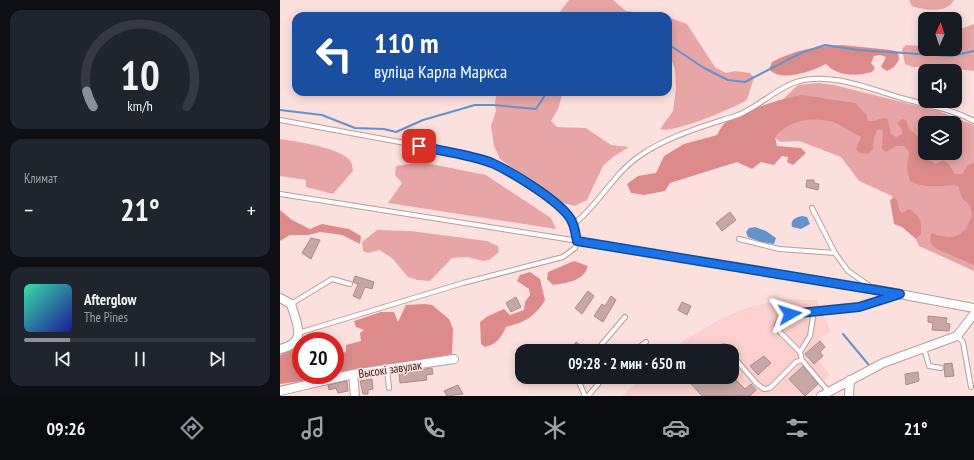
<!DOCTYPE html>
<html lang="ru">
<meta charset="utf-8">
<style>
:root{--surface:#171b24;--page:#20242c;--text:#f1f3f6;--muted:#9ea1a6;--line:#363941;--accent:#8c9099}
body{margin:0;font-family:"PT Sans Narrow",sans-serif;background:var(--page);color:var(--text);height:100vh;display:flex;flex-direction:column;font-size:15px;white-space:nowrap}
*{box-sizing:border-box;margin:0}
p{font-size:13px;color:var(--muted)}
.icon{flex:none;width:22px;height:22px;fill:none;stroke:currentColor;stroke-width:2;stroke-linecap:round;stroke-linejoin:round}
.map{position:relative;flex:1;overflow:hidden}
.details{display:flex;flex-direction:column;gap:10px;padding:10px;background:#0d0f14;width:280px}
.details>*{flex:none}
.banner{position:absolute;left:12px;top:12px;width:380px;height:84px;border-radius:12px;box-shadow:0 2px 10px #0003;background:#1a4fa0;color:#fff;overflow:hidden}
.needle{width:26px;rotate:3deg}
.tools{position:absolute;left:638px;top:12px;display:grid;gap:8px}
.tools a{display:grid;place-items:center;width:44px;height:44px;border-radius:8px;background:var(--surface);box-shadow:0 2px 10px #0003;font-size:20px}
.speed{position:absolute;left:12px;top:332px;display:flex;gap:8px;font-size:20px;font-weight:700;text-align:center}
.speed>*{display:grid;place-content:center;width:52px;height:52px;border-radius:50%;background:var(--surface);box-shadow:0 2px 10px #0003;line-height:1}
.speed .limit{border:6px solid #d22;background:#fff;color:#111}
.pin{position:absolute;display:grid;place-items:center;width:34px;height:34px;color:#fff;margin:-17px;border-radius:8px;box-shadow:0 2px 6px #0006}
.me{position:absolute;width:44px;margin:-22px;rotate:84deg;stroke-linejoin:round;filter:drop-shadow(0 0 3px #0008)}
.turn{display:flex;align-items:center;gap:14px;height:84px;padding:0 16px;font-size:18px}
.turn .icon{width:52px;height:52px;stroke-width:2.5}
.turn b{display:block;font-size:28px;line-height:34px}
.big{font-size:30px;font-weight:700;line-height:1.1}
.details .card{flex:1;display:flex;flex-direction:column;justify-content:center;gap:6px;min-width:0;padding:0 14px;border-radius:12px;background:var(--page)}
.details .dial{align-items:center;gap:0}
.dial svg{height:104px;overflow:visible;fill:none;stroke:var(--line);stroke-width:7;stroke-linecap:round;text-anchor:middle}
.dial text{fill:var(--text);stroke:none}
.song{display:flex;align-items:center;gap:12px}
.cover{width:48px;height:48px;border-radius:6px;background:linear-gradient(135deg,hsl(160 70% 55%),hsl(240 70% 35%))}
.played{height:4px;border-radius:2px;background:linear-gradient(90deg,var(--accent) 20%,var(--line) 20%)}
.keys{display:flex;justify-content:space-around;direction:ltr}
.heat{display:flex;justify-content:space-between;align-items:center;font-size:22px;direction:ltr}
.trip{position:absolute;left:235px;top:344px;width:224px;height:40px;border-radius:12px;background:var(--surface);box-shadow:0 2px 10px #0003;font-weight:700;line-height:40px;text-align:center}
.dock{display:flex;height:64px;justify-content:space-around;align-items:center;background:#090b0e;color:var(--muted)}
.dock .icon{width:28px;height:28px}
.dock .current{color:var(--accent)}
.dock b{font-size:18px;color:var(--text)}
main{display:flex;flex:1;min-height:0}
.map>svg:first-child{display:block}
.built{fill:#fbd0ce}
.green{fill:#e7a6a5;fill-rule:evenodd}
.forest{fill:#dc8b8a}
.water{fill:#6492cc}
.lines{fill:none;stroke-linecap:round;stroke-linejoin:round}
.stream{stroke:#6492cc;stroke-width:2}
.building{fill:#c7a6a5;stroke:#ab8b8a}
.lane-casing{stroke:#bb9a99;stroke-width:6}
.street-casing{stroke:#bb9a99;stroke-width:10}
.lane{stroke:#fff;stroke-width:4}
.street{stroke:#fff;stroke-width:8}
.route-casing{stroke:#114b97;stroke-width:10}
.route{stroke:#1a73e8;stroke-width:7}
.labels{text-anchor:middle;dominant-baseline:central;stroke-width:3;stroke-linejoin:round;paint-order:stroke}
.street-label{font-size:12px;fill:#322625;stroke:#fce0de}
</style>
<main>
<section class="details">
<div class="card dial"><svg viewBox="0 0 100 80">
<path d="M14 69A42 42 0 1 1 86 69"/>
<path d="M14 69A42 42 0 0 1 9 57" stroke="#8c9099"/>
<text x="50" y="56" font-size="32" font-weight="700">10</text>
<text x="50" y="72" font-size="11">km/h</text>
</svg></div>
<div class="card"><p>Климат</p>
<div class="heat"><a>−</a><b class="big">21°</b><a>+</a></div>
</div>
<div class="card">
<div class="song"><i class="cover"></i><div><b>Afterglow</b><p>The Pines</p></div></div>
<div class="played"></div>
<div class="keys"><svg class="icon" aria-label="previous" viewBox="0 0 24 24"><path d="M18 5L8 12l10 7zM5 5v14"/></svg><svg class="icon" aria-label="pause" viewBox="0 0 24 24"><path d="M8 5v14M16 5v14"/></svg><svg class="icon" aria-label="next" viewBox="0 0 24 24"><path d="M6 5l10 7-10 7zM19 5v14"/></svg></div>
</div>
</section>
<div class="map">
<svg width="694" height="396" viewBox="0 0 694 396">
<rect width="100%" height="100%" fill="#fce0de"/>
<path class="built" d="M503 299 537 300 551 332 539 338 545 347 540 352 543 356 538 360 550 375 525 396H342L361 377H452V351H390L400 343 440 319 469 307Z"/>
<path class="green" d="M289 0H333L346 11 382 16H277Z
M629 0H674C668 14 643 10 632 6Z
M388 17 407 24 435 67 446 73 455 71 470 73 474 78 467 100C454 108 393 134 380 129L393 111 396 88 395 69 388 52Z
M694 24V71L662 67H633L625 64 622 49 626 45 645 46V49H675V31Z
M539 83 554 85 658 111 694 125V271L639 246 631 229 619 220 612 196 579 181 561 157 519 141 500 142 492 135 495 107 518 85ZM645 123H675V153H645Z
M217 92H283L278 109 271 121 277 127 306 128 331 145 349 147 333 157 323 166 307 200 295 206 283 203 220 159 214 146 211 126 216 111 215 102Z
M0 139C15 141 63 148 71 162 72 164 73 169 73 171L53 194 26 187V180L0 176Z
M141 162 206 175 271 218 276 229 108 203 122 183 115 175 116 166Z
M97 230 131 231 207 241 218 246 219 252 209 260 203 261 187 257 172 258 150 281 137 280 128 277 112 258 99 250 88 253 83 251 82 242Z"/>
<path class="forest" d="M562 45 611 50 618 52 619 60 614 67 607 71 601 67 606 57 600 55 594 56 591 63 595 68 592 72C578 76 557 77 546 64 533 71 500 83 489 69L492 62C515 50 536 46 562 45Z
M522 95 575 103 586 114 588 121C595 122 599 118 607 118L611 134 616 137 622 134V130L617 123 622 119 626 120 629 129 644 142 645 153H647L648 159 656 164 663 160 669 164 675 174H682L688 165 694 163V265L655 248 650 242 651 233C666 239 683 240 689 222 691 218 693 214 691 210 688 199 681 203 679 187 672 184 670 186 663 186 652 187 639 186 630 181L627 169 629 151 624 146H616L606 152 602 149 603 131 598 129 594 137 593 149 588 154 580 153 576 149 581 137C572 133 562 125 553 122 532 116 508 120 495 137L497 146 521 148 526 153 513 165 507 162 508 157 502 156 494 165 481 162 472 169 457 162 390 183 385 191 364 195 351 193 347 184 358 176 376 173 384 156 404 144 437 135C439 131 442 125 446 122 463 111 502 98 522 95Z
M615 197C619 202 617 209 622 213L629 209C640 215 642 222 641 234L636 239 622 227 614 224 610 200Z
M0 210 12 220 30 229 42 224 69 229 81 236 80 244 62 235 40 232 28 235H10L0 241Z
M294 261 308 266C304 281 287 283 273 285L267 279 268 272Z
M250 272 260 279 265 300C256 316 244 323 226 327 221 338 217 344 205 347L201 344 200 322 208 316 224 309 230 315 244 310 245 302 250 295 249 289 237 281 240 275Z
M144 304 152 305 169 319 173 329 172 354 67 373 55 369V341H30L33 339 51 336 57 340 56 347 60 353 66 352V345L81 341 80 333 84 330 76 327 74 321 101 312H114L118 322 126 305Z
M21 346V375H32L22 381 0 384V355Z"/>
<path class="water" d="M522 216 527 217 530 224 521 229 512 227C510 220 516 217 522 216Z
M475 227 486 231 496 238 494 244 481 242 468 237 466 232 469 228Z"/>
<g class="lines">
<path class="stream" d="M388 44 424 68 448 80 465 82 521 53 545 45 578 50 671 56 694 51
M0 110 42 115 75 128 104 129 116 132 143 120 195 105H213L256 109 267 92
M563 334 588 364"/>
</g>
<path class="building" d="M527 180H534V183L539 184 538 190 526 187Z
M450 212 456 220 442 231 436 223Z
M31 238 40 240 31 259 22 253Z
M75 276 94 282 92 289 85 287 80 299 73 296 78 284 73 282Z
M308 291 314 296 302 314 295 308Z
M331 296 336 300 323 322 314 316 322 304 325 306Z
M236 297 241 307 231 312 226 303Z
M402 302 411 306 407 315 398 310Z
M648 316 667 318 666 323 670 324 669 331 652 330 653 323 648 322Z
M540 341 545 347 540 352 543 356 534 364 525 354Z
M296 342 308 351H289Z
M484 356 491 363 478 375 470 366Z
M672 363 674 376 665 377 664 364Z
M523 366 538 384 525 396 509 379Z
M152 368 153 374 146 375 147 380 120 383 119 373Z
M638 372 639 381 626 385 625 374Z
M419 377H453L465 389 471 384 476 390 470 396H422L411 384Z
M92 379 93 389 88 390V394H83L80 381Z
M67 381 68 391 58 393 56 388 49 390 48 385Z
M178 385 183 394 167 396 164 391Z"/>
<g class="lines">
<g class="lane-casing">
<path id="lane" d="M0 120 125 143 211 163 265 196 281 208 294 224 297 241 295 248 283 257 183 283 18 333
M0 194 324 245 487 274 593 289
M532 208 555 253 568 271 591 287
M294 224C318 205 333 175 358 157 387 136 425 126 458 115 479 107 495 89 516 82 551 71 592 90 625 99 649 106 672 109 694 121
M459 239 499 249 555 253
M11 304 52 279 70 284
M677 336 683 342 691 387
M644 348 649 366 661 368
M316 351 345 317
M354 351 366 342
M432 351 444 346 449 351
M520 352 500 332 497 325 501 316 520 312 579 307 617 295
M452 355 477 384 484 389 490 388 516 362 522 360 548 391
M522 360 520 352 530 336 534 311
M107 369 109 388
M297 377 305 396
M410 380V377
M308 396 324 377"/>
</g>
<g class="street-casing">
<path id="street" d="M593 289 694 308
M0 298 11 304C17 324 28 343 0 349
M73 374 75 396
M0 391 73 374 174 359
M541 396 603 363 677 336 694 314
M569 396 570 380"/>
</g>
<use href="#lane" class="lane"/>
<use href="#street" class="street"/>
</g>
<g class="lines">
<g class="route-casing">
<path id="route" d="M139 146C161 151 192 155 212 163 232 172 278 200 290 218 295 225 295 233 297 241L620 294 579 307 510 314"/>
</g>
<use href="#route" class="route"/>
</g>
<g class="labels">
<g class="street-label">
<text transform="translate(110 369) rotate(-8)">Высокі завулак</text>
</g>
</g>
</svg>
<div class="tools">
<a><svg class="needle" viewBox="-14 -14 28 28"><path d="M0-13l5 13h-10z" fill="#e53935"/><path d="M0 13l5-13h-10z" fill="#9ea1a6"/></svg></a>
<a><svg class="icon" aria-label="sound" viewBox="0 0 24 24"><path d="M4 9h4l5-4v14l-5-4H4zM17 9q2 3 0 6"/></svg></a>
<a><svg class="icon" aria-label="layers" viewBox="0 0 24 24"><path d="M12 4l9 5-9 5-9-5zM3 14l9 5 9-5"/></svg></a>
</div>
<div class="speed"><div class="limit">20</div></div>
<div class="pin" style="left:139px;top:146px;background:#d93025"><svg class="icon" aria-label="arrive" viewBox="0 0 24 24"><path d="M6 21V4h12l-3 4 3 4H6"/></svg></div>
<svg class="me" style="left:510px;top:314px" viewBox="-20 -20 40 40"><path d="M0-17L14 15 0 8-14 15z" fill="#1a73e8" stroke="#fff" stroke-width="4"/></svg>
<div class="trip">09:28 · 2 мин · 650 m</div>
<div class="banner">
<div class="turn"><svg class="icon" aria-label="left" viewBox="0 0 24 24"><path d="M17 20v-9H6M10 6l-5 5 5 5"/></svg><div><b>110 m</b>вуліца Карла Маркса</div></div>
</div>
</div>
</main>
<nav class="dock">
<b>09:26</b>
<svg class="icon current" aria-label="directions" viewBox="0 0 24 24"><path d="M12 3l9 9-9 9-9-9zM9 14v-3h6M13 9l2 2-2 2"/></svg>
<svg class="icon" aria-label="music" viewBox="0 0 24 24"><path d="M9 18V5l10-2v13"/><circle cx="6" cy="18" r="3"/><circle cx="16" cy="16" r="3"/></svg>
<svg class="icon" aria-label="phone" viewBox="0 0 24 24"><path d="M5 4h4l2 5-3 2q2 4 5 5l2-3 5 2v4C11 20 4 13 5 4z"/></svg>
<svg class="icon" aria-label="climate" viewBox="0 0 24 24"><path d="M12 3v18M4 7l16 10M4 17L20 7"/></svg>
<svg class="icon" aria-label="car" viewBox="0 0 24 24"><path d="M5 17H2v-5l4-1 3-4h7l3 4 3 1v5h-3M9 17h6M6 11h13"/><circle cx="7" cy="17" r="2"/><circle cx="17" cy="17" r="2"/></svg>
<svg class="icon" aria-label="filters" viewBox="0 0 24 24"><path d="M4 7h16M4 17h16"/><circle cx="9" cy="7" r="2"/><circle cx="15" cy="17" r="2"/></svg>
<b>21°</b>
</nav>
